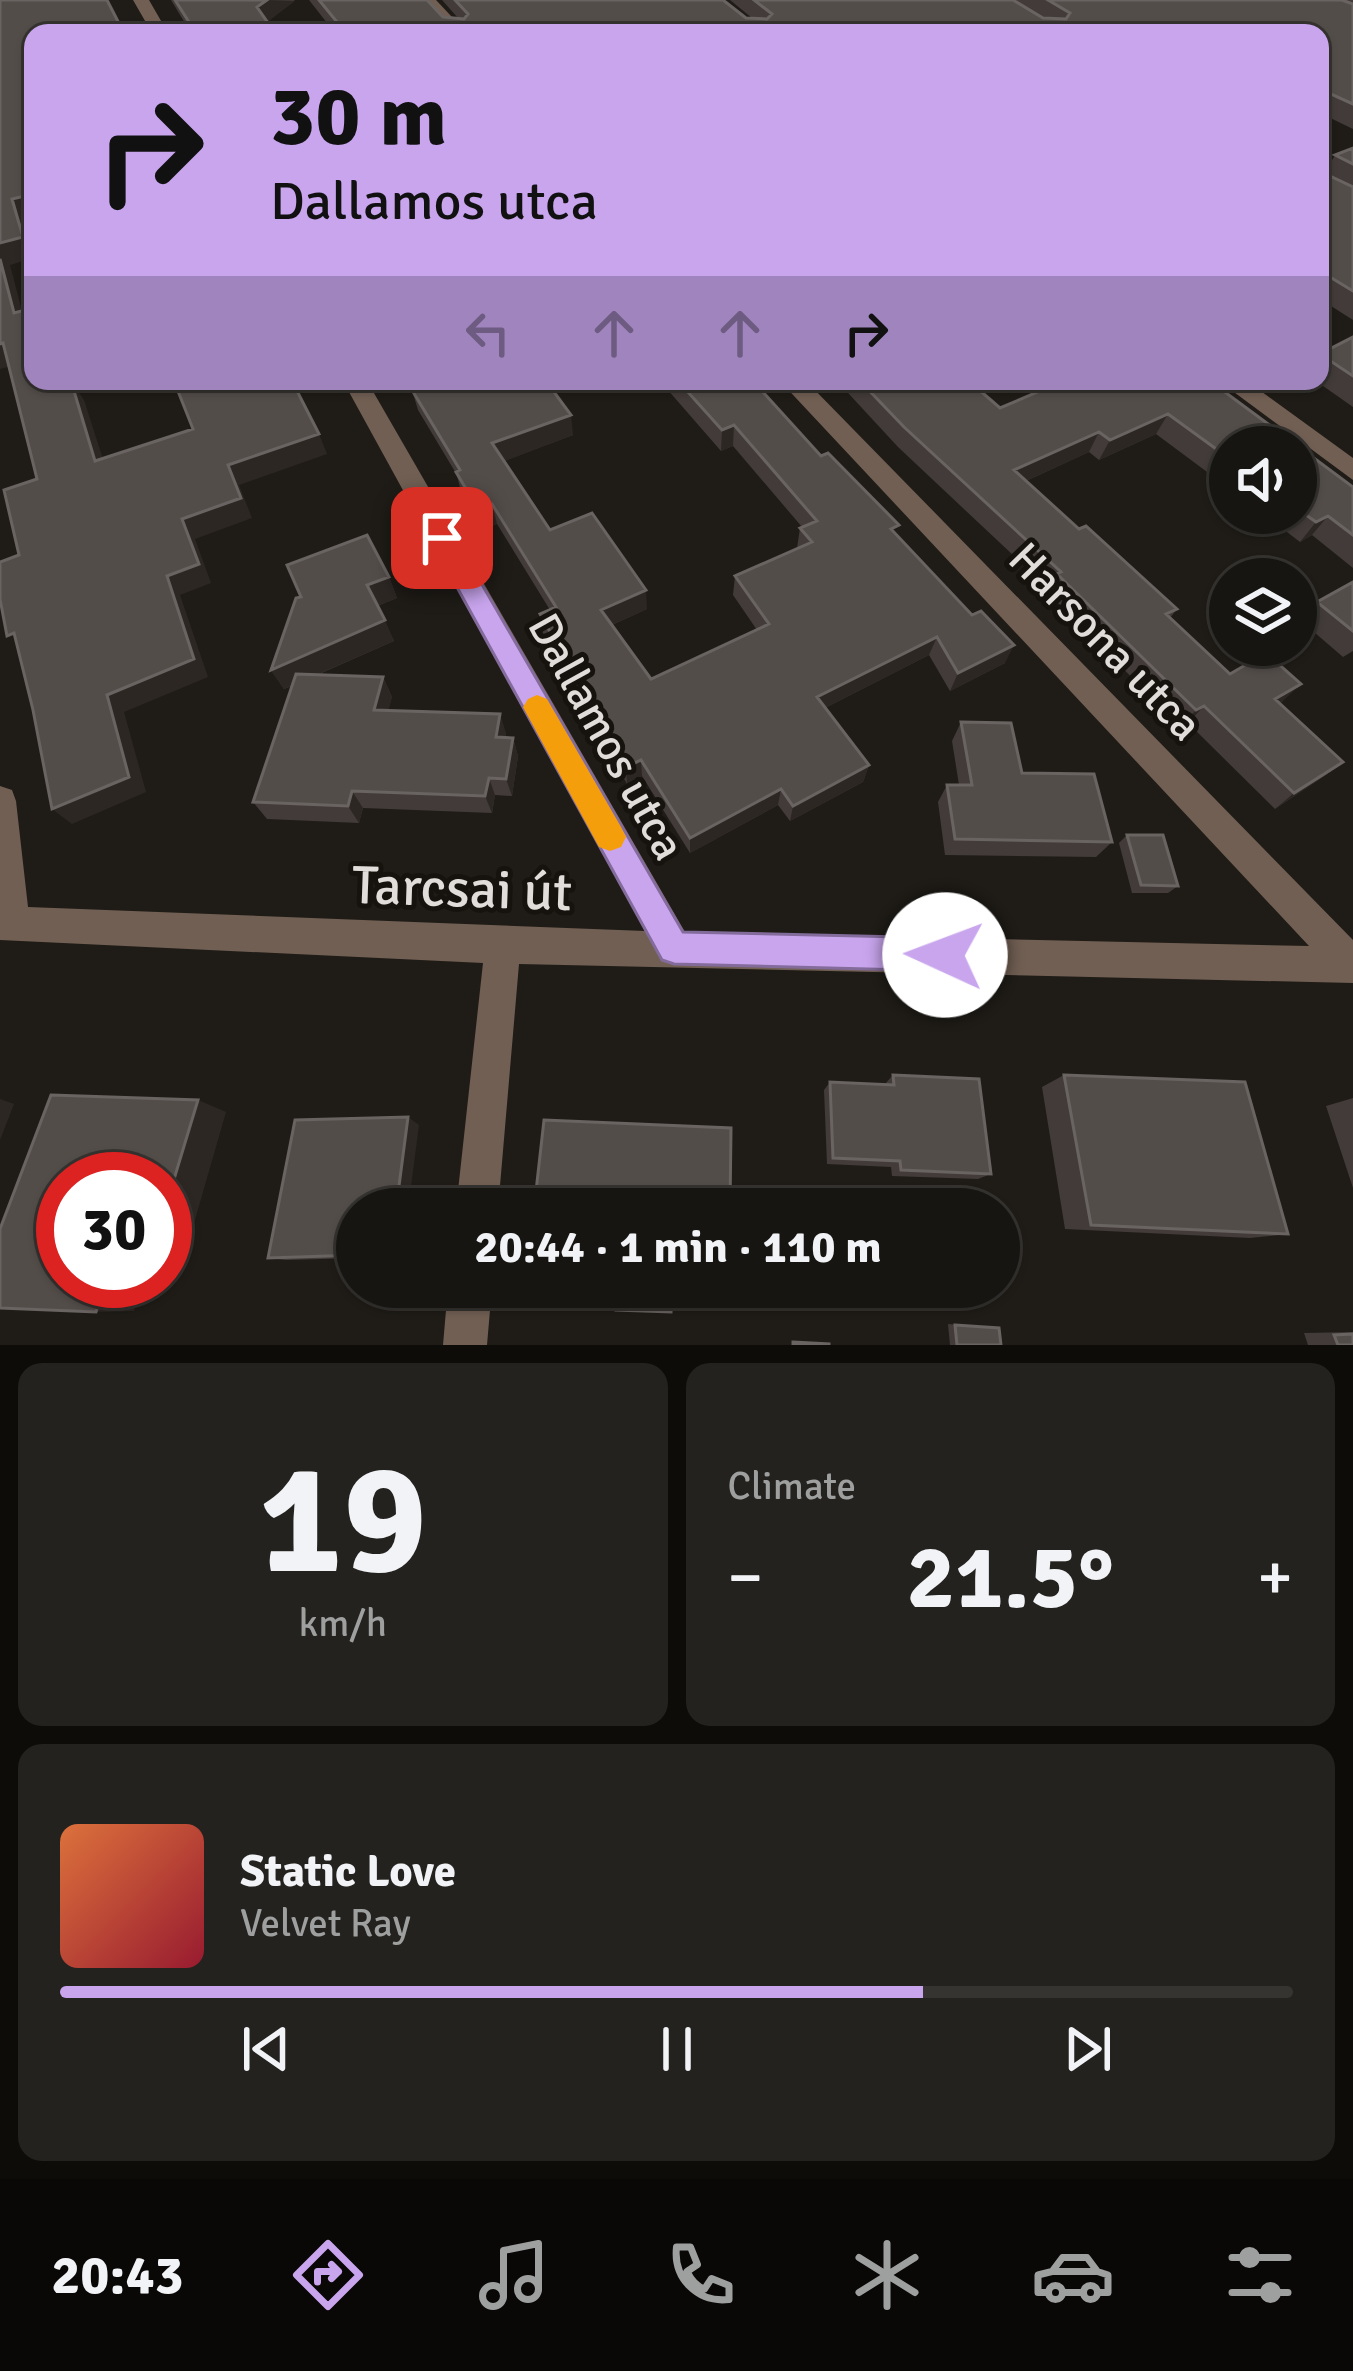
<!DOCTYPE html>
<meta charset="utf-8">
<style>
:root{--surface:#171511;--page:#24221f;--text:#f1f3f6;--muted:#9e9f9f;--line:#363431;--accent:#c9a5ee}
body{margin:0;font-family:Signika,sans-serif;background:var(--page);color:var(--text);height:100vh;display:flex;flex-direction:column;font-size:45px;white-space:nowrap}
*{box-sizing:border-box;margin:0}
p{font-size:39px;color:var(--muted)}
.icon{flex:none;width:66px;height:66px;fill:none;stroke:currentColor;stroke-width:2;stroke-linecap:round;stroke-linejoin:round}
.map{position:relative;height:1345px;overflow:hidden}
.panel{display:flex;flex-direction:column;gap:18px;padding:18px;background:#0d0c09;flex:1}
.panel>*{flex:none}
.hud{position:absolute;left:24px;top:24px;width:1305px;height:366px;border-radius:24px;box-shadow:0 3px 9px #0004,0 0 0 3px var(--line);background:#c9a5ee;color:#111;overflow:hidden}
.buttons{position:absolute;left:1209px;top:426px;display:grid;gap:24px}
.buttons a{display:grid;place-items:center;width:108px;height:108px;border-radius:50%;background:var(--surface);box-shadow:0 3px 9px #0004,0 0 0 3px var(--line);font-size:60px}
.speed{position:absolute;left:36px;top:1152px;display:flex;gap:24px;font-size:60px;font-weight:700;text-align:center}
.speed>*{display:grid;place-content:center;width:156px;height:156px;border-radius:50%;background:var(--surface);box-shadow:0 3px 9px #0004,0 0 0 3px var(--line);line-height:1}
.speed .limit{border:18px solid #d22;background:#fff;color:#111}
.pin{position:absolute;display:grid;place-items:center;width:102px;height:102px;color:#fff;margin:-51px;border-radius:24px;box-shadow:0 6px 18px #0006}
.me{position:absolute;width:132px;margin:-66px;rotate:272deg;stroke-linejoin:round;filter:drop-shadow(0 0 9px #0008)}
.turn{display:flex;align-items:center;gap:42px;height:252px;padding:0 48px;font-size:54px}
.turn .icon{width:156px;height:156px;stroke-width:2.5}
.turn b{display:block;font-size:84px;line-height:102px}
.lanes{display:flex;align-items:center;height:114px;padding:0 48px;background:#0003;justify-content:center;gap:60px;direction:ltr}
.lanes .off{opacity:.35}
.big{font-size:90px;font-weight:700;line-height:1.1}
.panel .widget{flex:1;display:flex;flex-direction:column;justify-content:center;gap:18px;min-width:0;padding:0 42px;border-radius:24px;background:var(--page)}
.panel .dial{align-items:center;gap:0}
.dial b{font-size:156px;line-height:1}
.song{display:flex;align-items:center;gap:36px}
.cover{width:144px;height:144px;border-radius:18px;background:linear-gradient(135deg,hsl(20 70% 55%),hsl(350 70% 35%))}
.played{height:12px;border-radius:6px;background:linear-gradient(90deg,var(--accent) 70%,var(--line) 70%)}
.keys{display:flex;justify-content:space-around;direction:ltr}
.heat{display:flex;justify-content:space-between;align-items:center;font-size:66px;direction:ltr}
.panel .tiles{flex:1;display:grid;gap:18px;grid-template-columns:1fr 1fr}
.widget:last-child{grid-column:span 2}
.trip{position:absolute;left:336px;top:1188px;width:684px;height:120px;border-radius:60px;background:var(--surface);box-shadow:0 3px 9px #0004,0 0 0 3px var(--line);font-weight:700;line-height:120px;text-align:center}
.tab-bar{display:flex;height:192px;justify-content:space-around;align-items:center;background:#090807;color:var(--muted)}
.tab-bar .icon{width:84px;height:84px}
.tab-bar .current{color:var(--accent)}
.tab-bar b{font-size:54px;color:var(--text)}
.map>svg:first-child{display:block}
.lines{fill:none;stroke-linecap:round;stroke-linejoin:round}
.minor{fill:#715f53;fill-rule:evenodd}
.wall{fill:#423b39}
.shaded-wall{fill:#2d2724}
.building{fill:#534d4a;stroke:#696361;stroke-width:3}
.route{fill:#c9a5ee;stroke:#836b9b;stroke-width:3}
.slow{fill:#f59e0b}
.labels{text-anchor:middle;dominant-baseline:central;stroke-width:10;stroke-linejoin:round;paint-order:stroke}
.street-label{font-size:45px;fill:#e0ddda;stroke:#16130e}
.near-street-label{font-size:54px;fill:#e0ddda;stroke:#16130e}
</style>
<div class="map">
<svg width="1353" height="1345" viewBox="0 0 1353 1345">
<rect width="100%" height="100%" fill="#1f1c17"/>
<g class="lines">
<path class="minor" d="M133 0H149L168 33H152Z
M420 0H436L467 33H450Z
M343 381H367L685 932 1309 946 780 381H806L1353 940V983L519 964 498 1209H456L483 963 0 940V786L12 790 16 801 28 907 645 931Z
M1219 381H1247L1353 458V480Z
M448 1287H492L487 1345H443Z"/>
</g>
<path class="wall" d="M171 0H295L267 22 275 33H191Z
M309 0H427L443 17 458 18 442 0H723L746 18H752L730 0H1353V129L1320 113V33H335Z
M1353 148V320L1320 299V161L1328 167 1335 155Z
M1353 337V407L1316 381H1320V352Z
M433 381H546L573 435 504 461 550 530 647 609 612 625 651 679 757 630 733 595 735 576 797 548 800 528 802 527 733 446 721 451 660 381H753L821 456 897 534 1005 663 950 691 929 655 825 708 869 765 863 782 790 821 778 805 690 853 642 776 627 784 543 633 540 614 550 610 497 524 483 529 461 492 457 475 418 410 412 390Z
M837 381H969L1000 408 1051 386 1045 381H1210L1353 487V568L1312 535 1300 542 1262 513H1296V447H1230V489L1156 434 1099 460 1089 452 1026 481 1079 529 1177 609 1170 618 1230 674 1283 701 1280 703 1343 762 1323 777 1275 809 1188 723 1181 727 1047 592 1049 589 898 447Z
M389 577 397 598 377 606 394 641 317 675 383 677 392 697 388 710 506 733 505 738H513L518 756 512 796 495 795 492 813 363 808 359 823 267 819 253 802 292 686 284 689 271 670Z
M1353 582V651L1343 657 1300 620 1317 602Z
M961 722 1022 773 1112 842 1096 857 945 855 938 802 947 785H959L952 741Z
M1127 835 1178 886 1168 893H1132L1119 843Z
M893 1075 991 1174 978 1179 892 1176 891 1167 827 1164 824 1090 830 1082 885 1084Z
M1064 1075 1288 1234 1250 1238 1065 1229 1042 1087Z
M1353 1098V1188L1326 1106Z
M419 1125 357 1209V1258L286 1260 268 1258Z
M948 1324 999 1328 1001 1345H950Z
M1353 1332V1345H1308L1304 1333Z"/>
<path class="shaded-wall" d="M267 0 295 1 263 25 257 7Z
M33 194V217L25 219 33 247V258L10 265 28 334 14 313 0 259V243L12 199Z
M3 343 18 364 0 369V344Z
M71 381 84 400 110 481 95 461Z
M1168 414 1156 434 1099 460 1110 440Z
M571 415 573 435 497 464 492 443Z
M734 425 733 446 721 451 722 430Z
M1099 432 1089 452 1006 490 1014 470Z
M319 434 327 454 239 485 252 518 195 539 211 583 180 595 208 677 124 712 146 792 72 824 52 809 167 576 182 519 228 465Z
M492 504 497 524 483 529 478 509Z
M1328 516 1312 535 1300 542 1316 522Z
M389 577 397 598 376 606 367 585Z
M646 590 647 609 603 629 601 610Z
M385 620 394 641 284 689 271 670Z
M937 637 929 655 813 714 817 697Z
M1014 645 1005 663 950 691 958 673Z
M383 677 392 697 384 728 374 710Z
M1301 684 1283 701 1258 716 1275 699Z
M1204 706 1188 723 1181 727 1196 710Z
M500 714 506 733 502 756 496 737Z
M513 738 518 756 512 796 506 779Z
M641 760 642 776 627 784 626 767Z
M1343 762 1323 777 1275 809 1294 793Z
M869 765 863 782 790 821 793 806Z
M489 778 495 795 492 813 485 796Z
M781 789 778 805 690 853V838Z
M352 791 363 808 359 823 348 806Z
M0 1099 14 1104 0 1140Z
M198 1100 226 1112 188 1244 165 1242V1209Z
M408 1117 419 1125 408 1209H396Z
M106 1281H143L134 1311 96 1312Z"/>
<path class="building" d="M0 0H107L124 33H33V194L12 199 23 237 0 243Z
M175 0H267L257 7 275 33H196Z
M319 0H427L443 17 464 19 468 14 455 0H723L746 18 767 19 772 14 754 0H1013L1043 18 1066 19 1070 13 1048 0H1342L1353 4V104L1320 89V33H346Z
M1353 148V164L1335 155Z
M1327 158 1330 176 1353 187V291L1320 271V161Z
M0 259 14 313 33 308V381H54L55 384 71 381 95 461 193 429 174 381H292L319 434 228 465 241 498 182 519 199 564 167 576 194 659 107 695 129 777 52 809 33 710 14 633 7 636 0 599V562L19 555 4 490 37 479 3 343 0 344Z
M1353 337V376L1320 354Z
M437 381H546L571 415 492 443 550 530 592 513 646 590 601 610 651 679 769 624 735 576 812 542 800 528 817 521 734 425 722 430 678 381H753L821 456 828 453 899 525 891 529 972 615 981 611 1014 645 958 673 937 637 817 697 869 765 793 806 781 789 690 838 641 760 626 767 540 614 556 607 492 504 478 509 456 472 460 470 412 390Z
M860 381H969L1000 408 1063 381H1210L1353 487V535L1328 516 1316 522 1296 508V447H1230V459L1168 414 1110 440 1099 432 1014 470 1079 529 1086 526 1177 609 1166 614 1230 674 1266 653 1301 684 1275 699 1343 762 1294 793 1204 706 1196 710 1057 574 1061 572 904 427Z
M367 535 389 577 367 585 385 620 271 670 296 598 301 597 287 565Z
M1353 582V631L1317 602Z
M296 674 383 677 374 710 500 714 496 737 513 738 506 779 489 778 485 796 352 791 348 806 253 802Z
M961 722 1011 723 1022 773 1094 774 1112 842 955 839 947 785H972Z
M1127 835H1163L1178 886 1141 885Z
M893 1075 979 1079 991 1174 901 1170 900 1161 833 1158 830 1082 894 1085Z
M1064 1075 1245 1082 1288 1234 1091 1225Z
M51 1095 198 1100 165 1209V1179H63V1281H106L96 1312 0 1308V1229Z
M408 1117 396 1209H357V1255L268 1258 295 1120Z
M544 1120 731 1128 730 1209H534Z
M617 1287H672L671 1312 616 1310Z
M955 1325 999 1328 1001 1345H957Z
M1353 1334V1345H1338L1334 1335Z
M793 1342 829 1344V1345H793Z"/>
<path class="route" d="M442 528 451 531 683 932 945 938 957 943 961 955 957 967 945 971 674 964 662 960 430 538Z"/>
<path class="slow" d="M537 695 547 699 621 827 626 837 621 847 610 851 599 847 523 707 528 699Z"/>
<g class="labels">
<g class="street-label">
<text transform="translate(1105 642) rotate(46)">Harsona utca</text>
<text transform="translate(606 737) rotate(61)">Dallamos utca</text>
</g>
<g class="near-street-label">
<text transform="translate(462 889) rotate(2)">Tarcsai út</text>
</g>
</g>
</svg>
<div class="buttons">
<a><svg class="icon" aria-label="sound" viewBox="0 0 24 24"><path d="M4 9h4l5-4v14l-5-4H4zM17 9q2 3 0 6"/></svg></a>
<a><svg class="icon" aria-label="layers" viewBox="0 0 24 24"><path d="M12 4l9 5-9 5-9-5zM3 14l9 5 9-5"/></svg></a>
</div>
<div class="speed"><div class="limit">30</div></div>
<div class="pin" style="left:442px;top:538px;background:#d93025"><svg class="icon" aria-label="arrive" viewBox="0 0 24 24"><path d="M6 21V4h12l-3 4 3 4H6"/></svg></div>
<svg class="me" style="left:945px;top:955px" viewBox="-20 -20 40 40"><circle r="19" fill="#fff"/><path d="M0-13L10 11 0 6-10 11z" fill="#c9a5ee"/></svg>
<div class="trip">20:44 · 1 min · 110 m</div>
<div class="hud">
<div class="turn"><svg class="icon" aria-label="right" viewBox="0 0 24 24"><path d="M7 20v-9h11M14 6l5 5-5 5"/></svg><div><b>30 m</b>Dallamos utca</div></div>
<div class="lanes"><svg class="icon off" aria-label="left" viewBox="0 0 24 24"><path d="M17 20v-9H6M10 6l-5 5 5 5"/></svg><svg class="icon off" aria-label="ahead" viewBox="0 0 24 24"><path d="M12 20V5M6 11l6-6 6 6"/></svg><svg class="icon off" aria-label="ahead" viewBox="0 0 24 24"><path d="M12 20V5M6 11l6-6 6 6"/></svg><svg class="icon" aria-label="right" viewBox="0 0 24 24"><path d="M7 20v-9h11M14 6l5 5-5 5"/></svg></div>
</div>
</div>
<section class="panel">
<div class="tiles">
<div class="widget dial"><b>19</b><p>km/h</p></div>
<div class="widget"><p>Climate</p>
<div class="heat"><a>−</a><b class="big">21.5°</b><a>+</a></div>
</div>
<div class="widget">
<div class="song"><i class="cover"></i><div><b>Static Love</b><p>Velvet Ray</p></div></div>
<div class="played"></div>
<div class="keys"><svg class="icon" aria-label="previous" viewBox="0 0 24 24"><path d="M18 5L8 12l10 7zM5 5v14"/></svg><svg class="icon" aria-label="pause" viewBox="0 0 24 24"><path d="M8 5v14M16 5v14"/></svg><svg class="icon" aria-label="next" viewBox="0 0 24 24"><path d="M6 5l10 7-10 7zM19 5v14"/></svg></div>
</div>
</div>
</section>
<nav class="tab-bar">
<b>20:43</b>
<svg class="icon current" aria-label="directions" viewBox="0 0 24 24"><path d="M12 3l9 9-9 9-9-9zM9 14v-3h6M13 9l2 2-2 2"/></svg>
<svg class="icon" aria-label="music" viewBox="0 0 24 24"><path d="M9 18V5l10-2v13"/><circle cx="6" cy="18" r="3"/><circle cx="16" cy="16" r="3"/></svg>
<svg class="icon" aria-label="phone" viewBox="0 0 24 24"><path d="M5 4h4l2 5-3 2q2 4 5 5l2-3 5 2v4C11 20 4 13 5 4z"/></svg>
<svg class="icon" aria-label="climate" viewBox="0 0 24 24"><path d="M12 3v18M4 7l16 10M4 17L20 7"/></svg>
<svg class="icon" aria-label="car" viewBox="0 0 24 24"><path d="M5 17H2v-5l4-1 3-4h7l3 4 3 1v5h-3M9 17h6M6 11h13"/><circle cx="7" cy="17" r="2"/><circle cx="17" cy="17" r="2"/></svg>
<svg class="icon" aria-label="filters" viewBox="0 0 24 24"><path d="M4 7h16M4 17h16"/><circle cx="9" cy="7" r="2"/><circle cx="15" cy="17" r="2"/></svg>
</nav>
